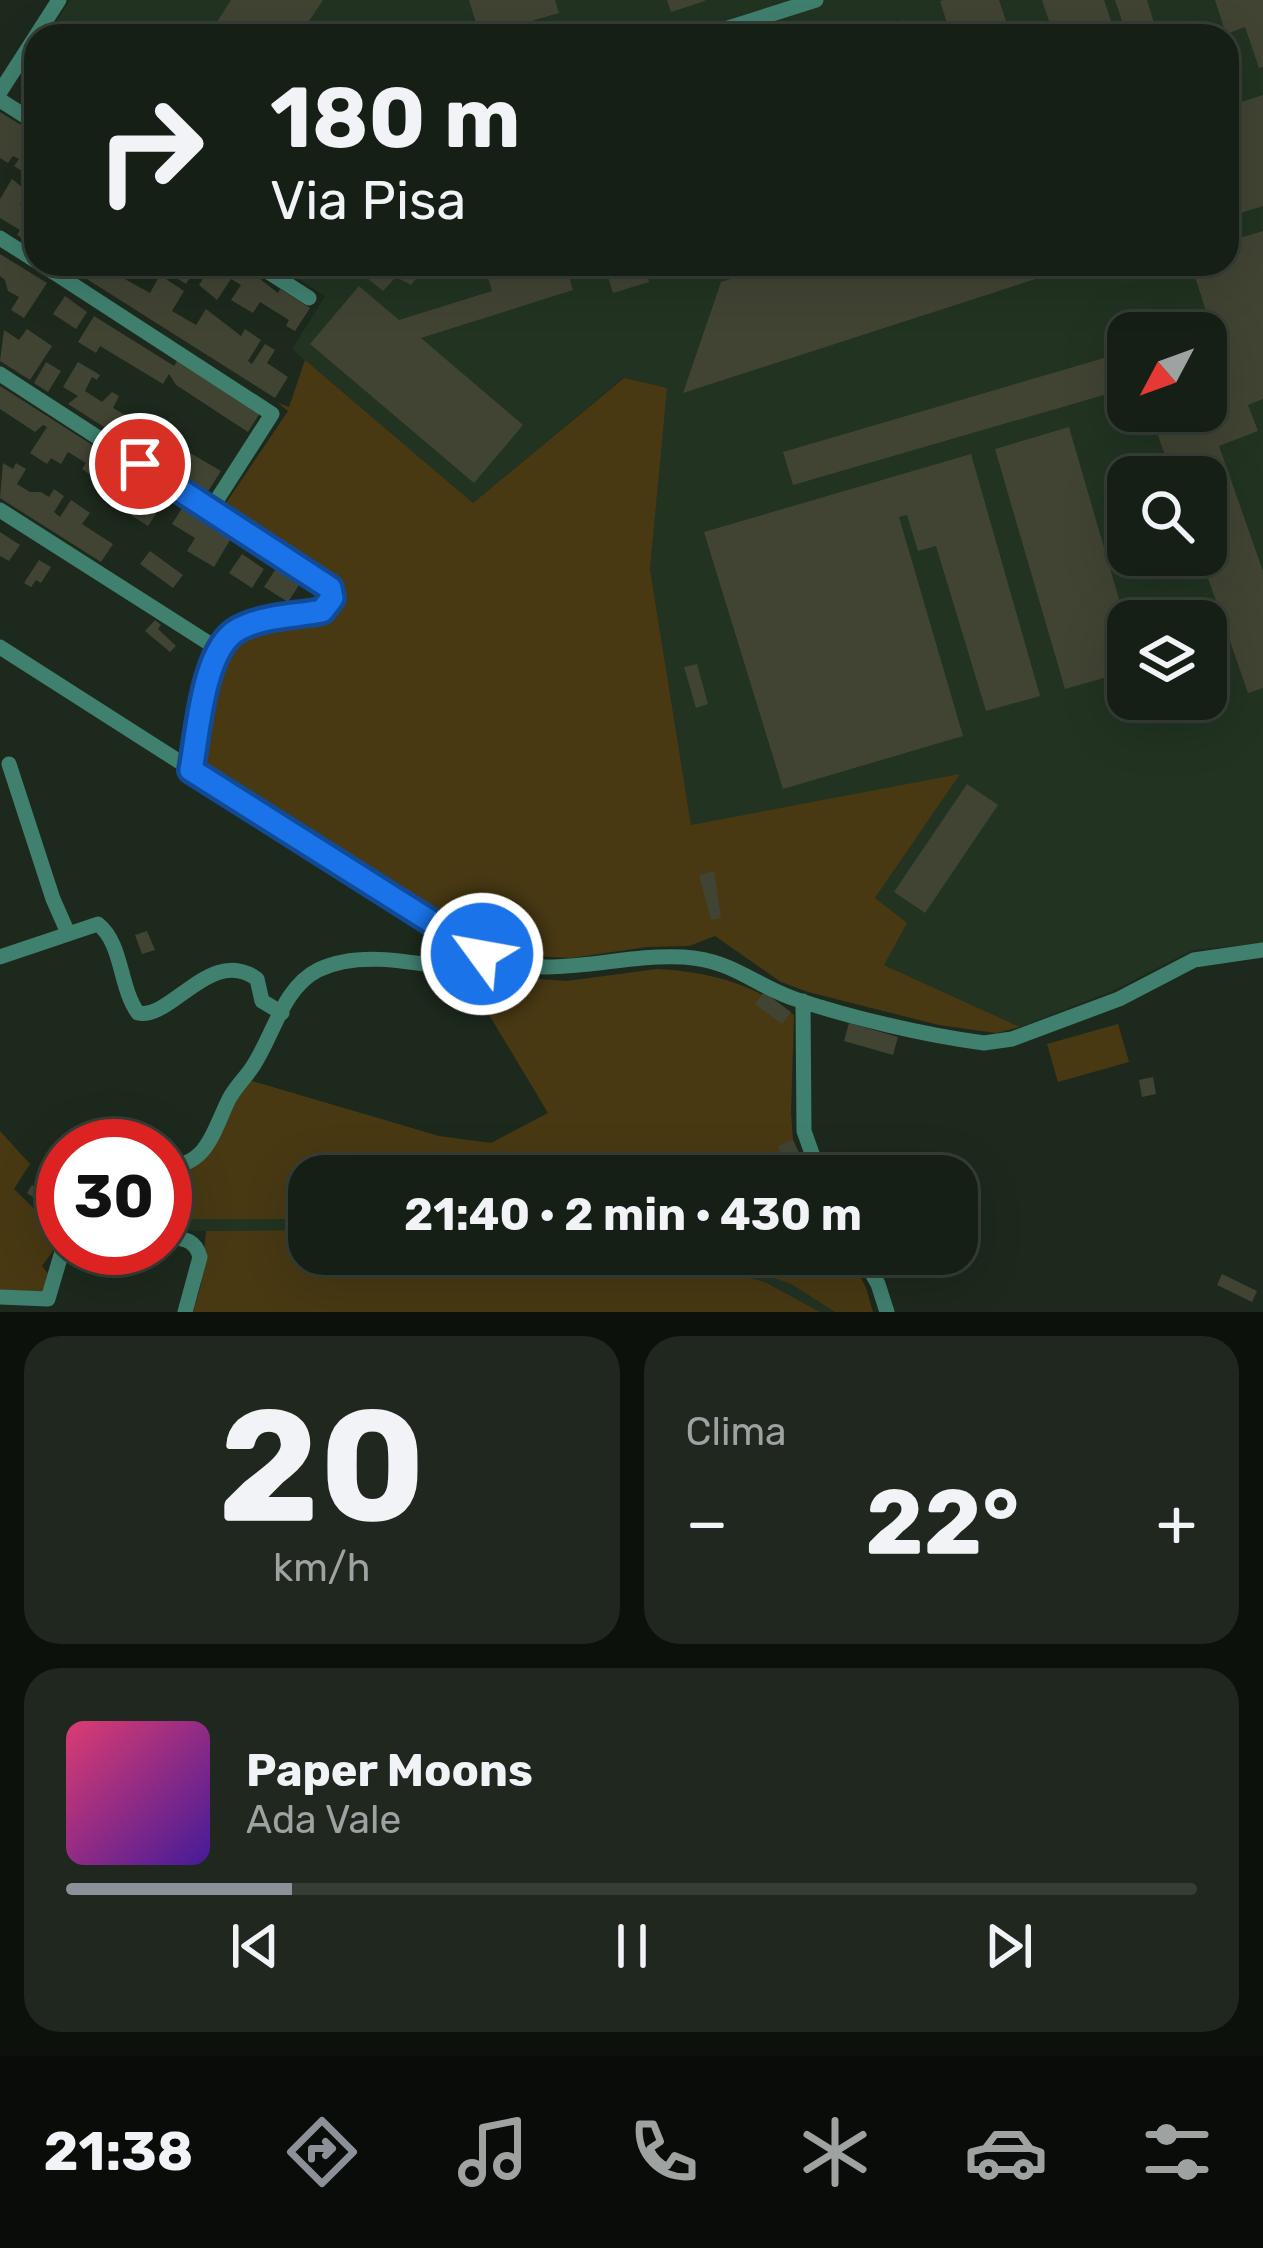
<!DOCTYPE html>
<html lang="it">
<meta charset="utf-8">
<style>
:root{--surface:#161f16;--page:#1f271f;--text:#f1f3f6;--muted:#9ea2a1;--line:#353d35;--accent:#8c9099}
body{margin:0;font-family:Rubik,sans-serif;background:var(--page);color:var(--text);height:100vh;display:flex;flex-direction:column;font-size:45px;white-space:nowrap}
*{box-sizing:border-box;margin:0}
p{font-size:39px;color:var(--muted)}
.icon{flex:none;width:66px;height:66px;fill:none;stroke:currentColor;stroke-width:2;stroke-linecap:round;stroke-linejoin:round}
.map{position:relative;height:1312px;overflow:hidden}
.panel{display:flex;flex-direction:column;gap:24px;padding:24px;background:#0c110c;flex:1}
.panel>*{flex:none}
.hud{position:absolute;left:24px;top:24px;width:1215px;height:252px;border-radius:36px;box-shadow:0 12px 48px #0002,0 0 0 3px var(--line);background:#161f16;color:var(--text);overflow:hidden}
.needle{width:78px;rotate:229deg}
.controls{position:absolute;left:1107px;top:312px;display:grid;gap:24px}
.controls a{display:grid;place-items:center;width:120px;height:120px;border-radius:24px;background:var(--surface);box-shadow:0 12px 48px #0002,0 0 0 3px var(--line);font-size:60px}
.speed{position:absolute;left:36px;top:1119px;display:flex;gap:24px;font-size:60px;font-weight:700;text-align:center}
.speed>*{display:grid;place-content:center;width:156px;height:156px;border-radius:50%;background:var(--surface);box-shadow:0 12px 48px #0002,0 0 0 3px var(--line);line-height:1}
.speed .limit{border:18px solid #d22;background:#fff;color:#111}
.pin{position:absolute;display:grid;place-items:center;width:102px;height:102px;color:#fff;margin:-51px;border:6px solid #fff;border-radius:50%;box-shadow:0 3px 12px #0007}
.me{position:absolute;width:132px;margin:-66px;rotate:302deg;stroke-linejoin:round;filter:drop-shadow(0 0 9px #0008)}
.turn{display:flex;align-items:center;gap:42px;height:252px;padding:0 48px;font-size:54px}
.turn .icon{width:156px;height:156px;stroke-width:2.5}
.turn b{display:block;font-size:84px;line-height:102px}
.big{font-size:90px;font-weight:700;line-height:1.1}
.panel .tile{flex:1;display:flex;flex-direction:column;justify-content:center;gap:18px;min-width:0;padding:0 42px;border-radius:36px;background:var(--page)}
.panel .dial{align-items:center;gap:0}
.dial b{font-size:156px;line-height:1}
.song{display:flex;align-items:center;gap:36px}
.cover{width:144px;height:144px;border-radius:18px;background:linear-gradient(135deg,hsl(340 70% 55%),hsl(260 70% 35%))}
.played{height:12px;border-radius:6px;background:linear-gradient(90deg,var(--accent) 20%,var(--line) 20%)}
.keys{display:flex;justify-content:space-around;direction:ltr}
.heat{display:flex;justify-content:space-between;align-items:center;font-size:66px;direction:ltr}
.panel .tiles{flex:1;display:grid;gap:24px;grid-template-columns:1fr 1fr}
.tile:last-child{grid-column:span 2}
.trip{position:absolute;left:288px;top:1155px;width:690px;height:120px;border-radius:36px;background:var(--surface);box-shadow:0 12px 48px #0002,0 0 0 3px var(--line);font-weight:700;line-height:120px;text-align:center}
.menu{display:flex;height:192px;justify-content:space-around;align-items:center;background:#090c09;color:var(--muted)}
.menu .icon{width:84px;height:84px}
.menu .selected{color:var(--accent)}
.menu b{font-size:54px;color:var(--text)}
.map>svg:first-child{display:block}
.built{fill:#232;fill-rule:evenodd}
.green{fill:#483913}
.building{fill:#414433}
.lines{fill:none;stroke-linecap:round;stroke-linejoin:round}
.minor{stroke:#40806f;stroke-width:15}
.route-casing{stroke:#114b97;stroke-width:30}
.route{stroke:#1a73e8;stroke-width:21}
</style>
<div class="map">
<svg width="1263" height="1312" viewBox="0 0 1263 1312">
<rect width="100%" height="100%" fill="#1d291d"/>
<path class="built" d="M70 0H1263V943L1193 950 1110 992 1020 1027 884 965 875 898 959 775 691 826 650 569 666 389 623 378 473 503 292 349 325 296 275 264H1227V36H47ZM1128 333H1206V411H1128ZM1128 477H1206V555H1128ZM1128 621H1206V699H1128Z
M165 1219H309V1230L194 1231 165 1228Z
M663 1254H703L747 1266 791 1284 835 1312H820L765 1282Z"/>
<path class="green" d="M305 360 473 503 624 378 667 388 650 569 691 825 960 774 875 898 907 923 884 965 1020 1027 996 1033 939 1025 808 992 781 982 715 936 689 946 647 947 571 958 508 955 451 923 202 765 227 657C232 649 237 640 245 635 270 620 342 640 341 596 341 586 336 578 328 572 296 547 258 527 224 506L288 411 278 403 289 407Z
M657 969C710 972 752 983 794 1015L791 1113 793 1140 810 1176H309V1219H165V1172L186 1169 249 1080 439 1136 491 1143 548 1113 467 978 484 976 492 984 509 977 567 981Z
M1118 1024 1129 1062 1058 1082 1047 1044Z
M0 1131 30 1164 14 1189 63 1237 42 1266 50 1276 46 1290 32 1297 0 1293Z
M309 1230V1254H663L765 1282 820 1312H193L201 1284 206 1231Z
M703 1254H849L866 1288 873 1312H835L791 1284Z"/>
<path class="building" d="M231 0H323L299 36H208Z
M469 0H555L559 13 480 36Z
M667 0H705V1L671 12Z
M943 0H999L1011 36H951L940 1Z
M1042 0H1104L1116 36H1054Z
M1115 0H1147L1158 36H1127Z
M1215 0H1263V67L1259 68 1245 27 1226 34Z
M903 20 908 36H857V35Z
M1263 95V206L1227 217V107Z
M0 112 36 134V180L14 166 19 159 13 156 8 163 0 158Z
M12 179 28 192 20 205 31 212 36 205V247L17 235 20 230 0 218V199Z
M1263 231V399L1248 405 1258 431 1219 446 1263 571V688L1248 693 1200 555H1206V477H1173L1149 411H1206V390L1229 381 1222 361 1206 366V333L1195 332 1211 327 1191 264H1227V242Z
M0 254 47 283 24 318 11 310 19 297 8 291 5 280 0 276Z
M63 264H132L123 278 150 293 160 275 184 291 172 311 196 325 206 309 241 336 245 329 261 340 248 361 252 364 265 344 275 350 267 363 288 377 275 398Z
M167 264H198L186 284 175 277 178 271Z
M213 264H241L278 293 280 289 310 308 295 331 286 326 289 320 260 302 253 313 231 300 241 285 231 279 217 300 199 285Z
M379 264H454L446 275 428 264 411 285 396 277 383 291 367 278Z
M484 264H565L573 290 421 338 523 425 474 483 310 344 359 286 399 320 492 291Z
M604 264H644L649 282 613 293Z
M762 264H1079V265L683 393 721 282 763 269Z
M65 296 87 312 76 329 53 314Z
M94 316 174 366 177 361 260 413 248 432 176 385 169 374 163 384 100 346 96 353 78 342Z
M27 329 52 346 30 380 0 361 4 330 19 340Z
M1128 351V388L793 485 783 452Z
M46 362 61 371 48 392 34 383Z
M78 362 100 375 97 380 92 377 85 391 102 402 112 392 119 396 113 408 221 471 207 493 68 404 78 396 63 387Z
M0 386 169 494 148 526 123 510 128 502 82 469 86 463 68 452 61 464 51 458 47 464 30 453 47 427 43 425 35 432 0 409Z
M1069 427 1128 630V671L1065 689 995 449Z
M971 454 1040 696 986 711 936 546 918 551 907 515 899 517 963 736 783 789 704 532Z
M3 463 13 469 16 463 26 469 17 484 30 492H41L49 497 54 489 64 496 54 512 60 517 71 500 90 513 82 524 113 544 101 562 0 498Z
M184 505 233 535 214 567 187 551 195 538 172 524Z
M0 532 20 545 9 561 0 556Z
M150 551 183 575 173 588 140 564Z
M242 554 264 569 252 588 229 573Z
M39 560 51 567 41 583 36 580 31 587 24 583Z
M277 567 301 582 288 602 264 587Z
M155 620 161 625 158 629 176 646 170 652 145 631Z
M697 664 708 704 696 708 684 667Z
M967 784 998 805 925 913 894 892Z
M714 871 721 918 711 920 699 875Z
M147 931 155 950 142 954 135 935Z
M764 992 791 1012 782 1024 755 1004Z
M849 1023 898 1037 893 1055 844 1041Z
M1153 1077 1156 1094 1142 1097 1139 1080Z
M793 1140 799 1153 783 1159 778 1146Z
M32 1185 63 1206V1217L57 1226 47 1220 37 1200 27 1193Z
M1222 1274 1257 1291 1252 1302 1217 1285Z"/>
<g class="lines">
<path class="minor" d="M703 36 816 0
M0 92 59 0
M0 100 36 123
M0 238 36 261
M41 264 272 414 211 509
M256 264 309 298
M0 374 330 588 332 598 323 611C295 615 263 616 239 629 203 647 198 733 191 770
M0 510 218 649
M0 647 474 950C544 986 610 953 683 957 733 960 752 984 795 999 852 1018 924 1035 984 1043L1012 1039 1119 999 1194 960 1263 950
M9 764 53 899 68 933
M0 957 98 924C123 944 119 987 138 1013 172 1020 211 945 257 979L262 1001 282 1013
M803 1001 804 1131 820 1176
M165 1167C208 1166 213 1131 229 1099 235 1088 244 1079 251 1069 273 1038 282 988 318 970 361 949 420 964 465 971L482 954
M165 1236C182 1239 195 1238 200 1257L185 1312
M861 1254 878 1284 887 1312
M0 1297 48 1299 63 1248"/>
</g>
<g class="lines">
<g class="route-casing">
<path id="route" d="M140 464 330 588 332 598 322 611C295 616 263 616 239 629 203 647 198 733 191 770L482 954"/>
</g>
<use href="#route" class="route"/>
</g>
</svg>
<div class="controls">
<a><svg class="needle" viewBox="-14 -14 28 28"><path d="M0-13l5 13h-10z" fill="#e53935"/><path d="M0 13l5-13h-10z" fill="#9ea2a1"/></svg></a>
<a><svg class="icon" aria-label="search" viewBox="0 0 24 24"><circle cx="10" cy="10" r="6"/><path d="M15 15l6 6"/></svg></a>
<a><svg class="icon" aria-label="layers" viewBox="0 0 24 24"><path d="M12 4l9 5-9 5-9-5zM3 14l9 5 9-5"/></svg></a>
</div>
<div class="speed"><div class="limit">30</div></div>
<div class="pin" style="left:140px;top:464px;background:#d93025"><svg class="icon" aria-label="arrive" viewBox="0 0 24 24"><path d="M6 21V4h12l-3 4 3 4H6"/></svg></div>
<svg class="me" style="left:482px;top:954px" viewBox="-20 -20 40 40"><circle r="17" fill="#1a73e8" stroke="#fff" stroke-width="3"/><path d="M0-11L8 9 0 5-8 9z" fill="#fff"/></svg>
<div class="trip">21:40 · 2 min · 430 m</div>
<div class="hud">
<div class="turn"><svg class="icon" aria-label="right" viewBox="0 0 24 24"><path d="M7 20v-9h11M14 6l5 5-5 5"/></svg><div><b>180 m</b>Via Pisa</div></div>
</div>
</div>
<section class="panel">
<div class="tiles">
<div class="tile dial"><b>20</b><p>km/h</p></div>
<div class="tile"><p>Clima</p>
<div class="heat"><a>−</a><b class="big">22°</b><a>+</a></div>
</div>
<div class="tile">
<div class="song"><i class="cover"></i><div><b>Paper Moons</b><p>Ada Vale</p></div></div>
<div class="played"></div>
<div class="keys"><svg class="icon" aria-label="previous" viewBox="0 0 24 24"><path d="M18 5L8 12l10 7zM5 5v14"/></svg><svg class="icon" aria-label="pause" viewBox="0 0 24 24"><path d="M8 5v14M16 5v14"/></svg><svg class="icon" aria-label="next" viewBox="0 0 24 24"><path d="M6 5l10 7-10 7zM19 5v14"/></svg></div>
</div>
</div>
</section>
<nav class="menu">
<b>21:38</b>
<svg class="icon selected" aria-label="directions" viewBox="0 0 24 24"><path d="M12 3l9 9-9 9-9-9zM9 14v-3h6M13 9l2 2-2 2"/></svg>
<svg class="icon" aria-label="music" viewBox="0 0 24 24"><path d="M9 18V5l10-2v13"/><circle cx="6" cy="18" r="3"/><circle cx="16" cy="16" r="3"/></svg>
<svg class="icon" aria-label="phone" viewBox="0 0 24 24"><path d="M5 4h4l2 5-3 2q2 4 5 5l2-3 5 2v4C11 20 4 13 5 4z"/></svg>
<svg class="icon" aria-label="climate" viewBox="0 0 24 24"><path d="M12 3v18M4 7l16 10M4 17L20 7"/></svg>
<svg class="icon" aria-label="car" viewBox="0 0 24 24"><path d="M5 17H2v-5l4-1 3-4h7l3 4 3 1v5h-3M9 17h6M6 11h13"/><circle cx="7" cy="17" r="2"/><circle cx="17" cy="17" r="2"/></svg>
<svg class="icon" aria-label="filters" viewBox="0 0 24 24"><path d="M4 7h16M4 17h16"/><circle cx="9" cy="7" r="2"/><circle cx="15" cy="17" r="2"/></svg>
</nav>
